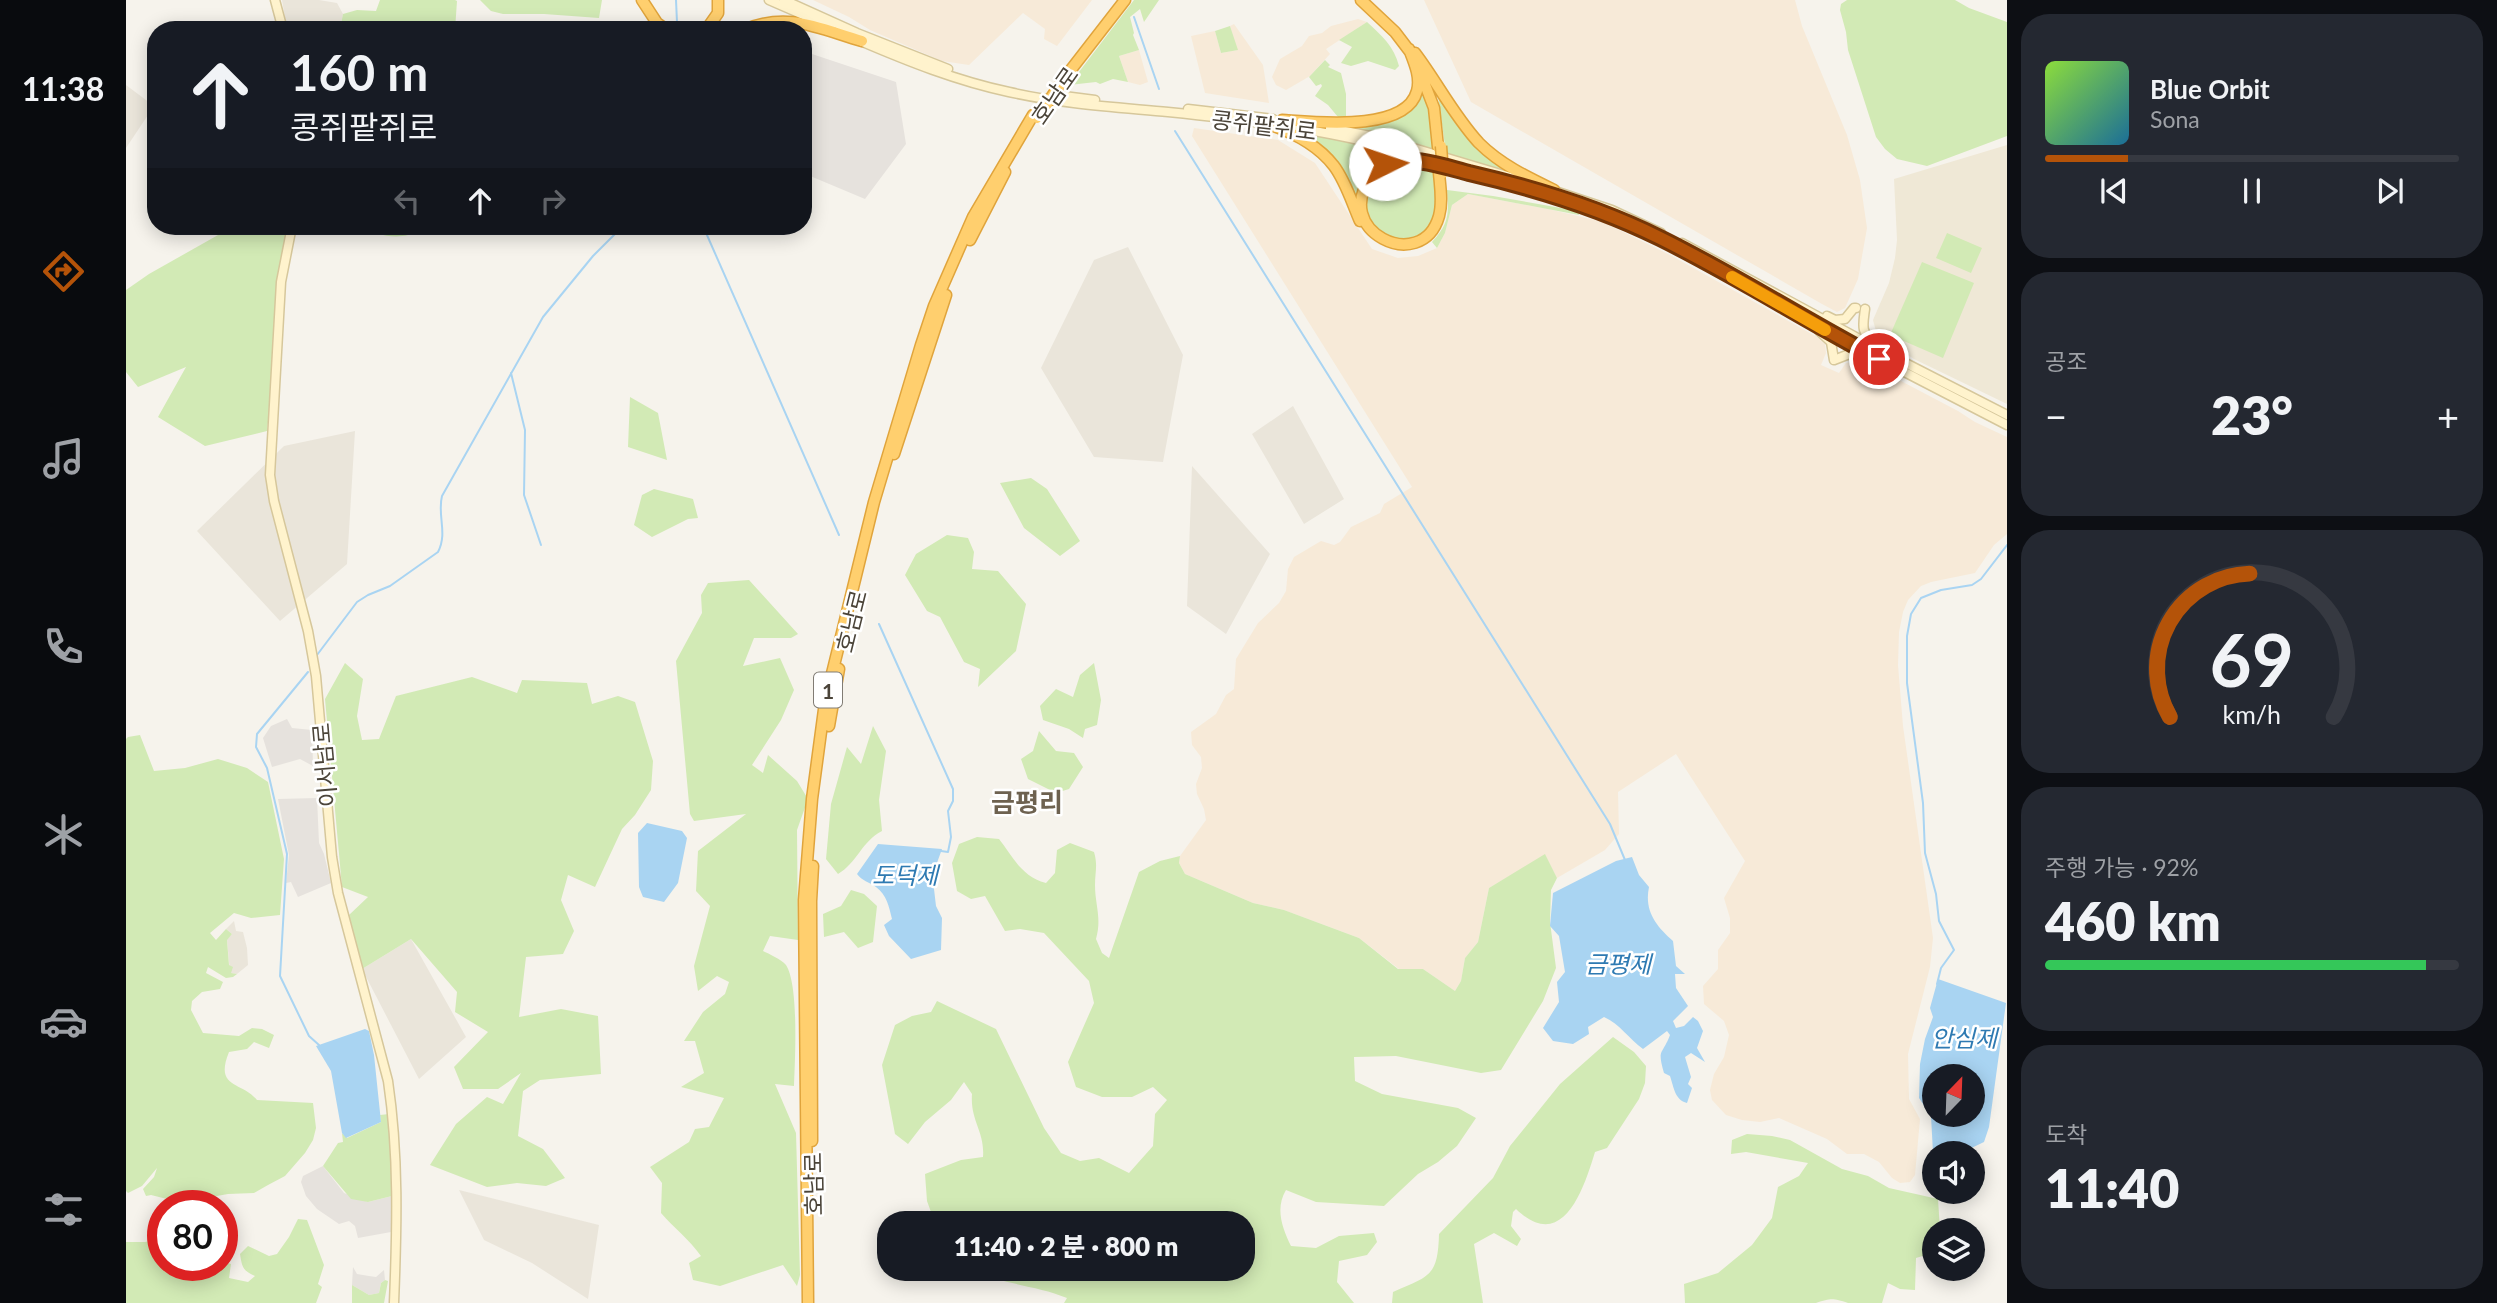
<!DOCTYPE html>
<html lang="ko">
<meta charset="utf-8">
<style>
:root{--surface:#171b24;--page:#242831;--text:#f1f3f6;--muted:#9ea1a6;--line:#363941;--accent:#b45309}
body{margin:0;font-family:Lato,"Noto Sans KR",sans-serif;background:var(--page);color:var(--text);height:100vh;display:flex;flex-direction:column;font-size:26px;white-space:nowrap}
*{box-sizing:border-box;margin:0}
p{font-size:23px;color:var(--muted)}
.icon{flex:none;width:38px;height:38px;fill:none;stroke:currentColor;stroke-width:2;stroke-linecap:round;stroke-linejoin:round}
.map{position:relative;flex:1;overflow:hidden}
.panel{display:flex;flex-direction:column;gap:14px;padding:14px;background:#0d0f14;width:490px}
.panel>*{flex:none}
.guide{position:absolute;left:21px;top:21px;width:665px;height:214px;border-radius:28px;box-shadow:0 4px 18px #0003;background:#171b24;color:var(--text);overflow:hidden}
.needle{width:46px;rotate:23deg}
.fabs{position:absolute;left:1796px;top:1064px;display:grid;gap:14px}
.fabs a{display:grid;place-items:center;width:63px;height:63px;border-radius:50%;background:var(--surface);box-shadow:0 4px 18px #0003;font-size:35px}
.speed{position:absolute;left:21px;top:1190px;display:flex;gap:14px;font-size:35px;font-weight:700;text-align:center}
.speed>*{display:grid;place-content:center;width:91px;height:91px;border-radius:50%;background:var(--surface);box-shadow:0 4px 18px #0003;line-height:1}
.speed .limit{border:10px solid #d22;background:#fff;color:#111}
.pin{position:absolute;display:grid;place-items:center;width:60px;height:60px;color:#fff;margin:-30px;border:4px solid #fff;border-radius:50%;box-shadow:0 2px 7px #0007}
.me{position:absolute;width:77px;margin:-38px;rotate:86deg;stroke-linejoin:round;filter:drop-shadow(0 0 5px #0008)}
.turn{display:flex;align-items:center;gap:24px;height:147px;padding:0 28px;font-size:32px}
.turn .icon{width:91px;height:91px;stroke-width:2.5}
.turn b{display:block;font-size:49px;line-height:60px}
.lanes{display:flex;align-items:center;height:66px;padding:0 28px;background:#0003;justify-content:center;gap:35px;direction:ltr}
.lanes .off{opacity:.35}
.big{font-size:52px;font-weight:800;line-height:1.1}
.panel .tile{flex:1;display:flex;flex-direction:column;justify-content:center;gap:10px;min-width:0;padding:0 24px;border-radius:28px;background:var(--page)}
.panel .dial{align-items:center;gap:0}
.dial svg{height:182px;overflow:visible;fill:none;stroke:var(--line);stroke-width:7;stroke-linecap:round;text-anchor:middle}
.dial text{fill:var(--text);stroke:none}
.song{display:flex;align-items:center;gap:21px}
.cover{width:84px;height:84px;border-radius:10px;background:linear-gradient(135deg,hsl(90 70% 55%),hsl(200 70% 35%))}
.played{height:7px;border-radius:4px;background:linear-gradient(90deg,var(--accent) 20%,var(--line) 20%)}
.keys{display:flex;justify-content:space-around;direction:ltr}
.heat{display:flex;justify-content:space-between;align-items:center;font-size:38px;direction:ltr}
.charge{height:10px;border-radius:5px;background:linear-gradient(90deg,#34c759 92%,var(--line) 0)}
.trip{position:absolute;left:751px;top:1211px;width:378px;height:70px;border-radius:28px;background:var(--surface);box-shadow:0 4px 18px #0003;font-weight:800;line-height:70px;text-align:center}
main{display:flex;flex:1;min-height:0}
.tabs{display:flex;flex-direction:column;width:126px;justify-content:space-around;align-items:center;background:#090b0e;color:var(--muted)}
.tabs .icon{width:49px;height:49px}
.tabs .selected{color:var(--accent)}
.tabs b{font-size:32px;color:var(--text)}
.map>svg:first-child{display:block}
.residential{fill:#eae5da}
.commercial{fill:#f7ead8}
.industrial{fill:#e6e2dd}
.education{fill:#efe8d6}
.green{fill:#d2eab5}
.water{fill:#a9d4f2;fill-rule:evenodd}
.lines{fill:none;stroke-linecap:round;stroke-linejoin:round}
.stream{stroke:#a9d4f2;stroke-width:2}
.secondary-casing{stroke:#d6c79b;stroke-width:11}
.highway-casing{stroke:#e0a43c;stroke-width:13}
.secondary{stroke:#fff3cd;stroke-width:8}
.highway{stroke:#ffcf6e;stroke-width:10}
.highway-bridge-casing{stroke:#e0a43c;stroke-width:13;stroke-linecap:butt}
.highway-bridge{stroke:#ffcf6e;stroke-width:10}
.route-casing{stroke:#753606;stroke-width:18}
.route{stroke:#b45309;stroke-width:12}
.slow{stroke:#f59e0b;stroke-width:12}
.labels{text-anchor:middle;dominant-baseline:central;stroke-width:5;stroke-linejoin:round;paint-order:stroke}
.shield{fill:#fff;stroke:#817c74;stroke-width:2}
.shield-label{font-size:21px;font-weight:bold;fill:#4b4439}
.street-label{font-size:23px;fill:#4b4439;stroke:#fff}
.water-label{font-size:24px;font-style:italic;fill:#2e7ab2;stroke:#fff}
.quarter-label{font-size:26px;font-weight:bold;fill:#6e6250;stroke:#fff}
</style>
<main>
<nav class="tabs">
<b>11:38</b>
<svg class="icon selected" aria-label="directions" viewBox="0 0 24 24"><path d="M12 3l9 9-9 9-9-9zM9 14v-3h6M13 9l2 2-2 2"/></svg>
<svg class="icon" aria-label="music" viewBox="0 0 24 24"><path d="M9 18V5l10-2v13"/><circle cx="6" cy="18" r="3"/><circle cx="16" cy="16" r="3"/></svg>
<svg class="icon" aria-label="phone" viewBox="0 0 24 24"><path d="M5 4h4l2 5-3 2q2 4 5 5l2-3 5 2v4C11 20 4 13 5 4z"/></svg>
<svg class="icon" aria-label="climate" viewBox="0 0 24 24"><path d="M12 3v18M4 7l16 10M4 17L20 7"/></svg>
<svg class="icon" aria-label="car" viewBox="0 0 24 24"><path d="M5 17H2v-5l4-1 3-4h7l3 4 3 1v5h-3M9 17h6M6 11h13"/><circle cx="7" cy="17" r="2"/><circle cx="17" cy="17" r="2"/></svg>
<svg class="icon" aria-label="filters" viewBox="0 0 24 24"><path d="M4 7h16M4 17h16"/><circle cx="9" cy="7" r="2"/><circle cx="15" cy="17" r="2"/></svg>
</nav>
<div class="map">
<svg width="1881" height="1303" viewBox="0 0 1881 1303">
<rect width="100%" height="100%" fill="#f6f3ec"/>
<path class="residential" d="M156 0H193L211 3 217 14 214 29 161 30Z
M0 85 28 106 0 148Z
M1002 247 1057 355 1037 462 968 457 915 368 968 260Z
M1167 406 1218 499 1178 524 1126 434Z
M229 431 221 564 154 621 71 531 158 446Z
M1066 466 1144 554 1100 634 1061 606Z
M108 921 110 931 117 932 121 948 122 965 111 974 104 973 101 939 106 934 100 929Z
M285 939 340 1037 293 1079 236 969Z
M333 1190 473 1225 462 1299 406 1263 358 1240Z"/>
<path class="commercial" d="M687 0H966L931 46 918 39 919 29 897 13 843 65 816 61 744 30 723 17Z
M1298 0H1669L1676 26 1721 135 1734 180 1741 228 1732 279 1719 308 1711 312 1696 304 1345 102Z
M1232 19 1241 22 1200 49 1204 54 1184 76 1160 90 1150 85 1146 77 1154 59 1176 46 1183 36 1196 33 1205 26Z
M1108 24 1137 65 1143 103 1079 93 1065 36 1089 31 1095 53 1111 50 1104 26Z
M1013 50 1022 82 1014 85 1002 82 993 56Z
M1068 128 1152 140 1189 163 1246 249 1272 258 1292 256 1311 248 1319 233 1326 205 1342 194 1422 209 1477 222 1544 255 1691 337 1699 344 1700 353 1695 365 1713 373 1720 363 1737 361 1832 411 1849 422 1881 437V534L1868 545 1849 573 1805 582 1795 586 1782 600 1777 612 1773 632 1772 665 1777 726 1807 938 1804 967 1782 1054 1783 1099 1794 1119 1789 1175 1784 1182 1774 1183 1766 1178 1753 1162 1738 1154H1721L1701 1139 1653 1118 1634 1122 1616 1120 1600 1115 1586 1100 1584 1090 1588 1074 1598 1057 1603 1035 1598 1021 1578 1004 1577 986 1592 969V950L1604 933V918L1598 898 1619 861 1550 754 1492 792 1493 834 1479 850 1431 878 1419 855 1363 888 1352 942 1339 958 1335 981 1329 991 1297 969H1273L1233 938 1158 910 1127 903 1059 874 1053 863 1054 856 1080 820 1078 809 1071 794 1070 784 1076 768 1075 757 1066 745 1065 732 1090 714 1100 695 1108 689 1110 659 1132 623 1153 603 1160 591 1162 569 1168 557 1195 541 1208 545 1214 542 1225 527 1254 513 1258 504 1286 487 1066 136Z"/>
<path class="industrial" d="M677 51 770 82 780 144 739 199 677 173Z
M161 719 166 728 186 730 187 766 174 759 146 767 137 738 145 726Z
M191 798 193 843 198 854 205 883 172 897 165 882 160 883 163 855 152 799Z
M197 1166 218 1193 242 1202 266 1196 265 1232 232 1238 229 1226 223 1221 213 1224 191 1209 180 1196 175 1182 177 1176Z
M227 1267 231 1274 243 1276 250 1277 258 1270 259 1280 255 1283 253 1293 243 1295 226 1285Z"/>
<path class="education" d="M1881 145V404L1788 359 1751 335 1747 320 1763 283 1769 258 1771 240 1768 179Z"/>
<path class="green" d="M254 0H329L331 1 329 30 214 29 217 14 231 10 250 11Z
M354 0H476L473 18 418 14H377L365 11Z
M1008 0H1033L1018 22 1014 9 1004 17 1008 33 1007 35 1013 50 993 56 1002 82 987 79 974 84 970 82 943 85Z
M1721 0H1829L1843 8 1881 22V136L1801 166 1771 159 1759 149 1750 137 1722 50 1720 32 1714 10 1715 4Z
M1241 22C1256 36 1268 46 1273 66L1269 70 1242 61 1225 66 1215 63 1226 47 1213 40Z
M1104 26 1112 50 1095 53 1089 31Z
M1199 60 1204 65 1202 67 1215 73 1220 94V118L1212 117 1202 105 1189 96 1196 86 1195 84 1190 86 1183 77Z
M1297 86 1306 121 1307 151 1222 126 1279 113Z
M1311 88 1362 156 1384 173 1320 153Z
M1171 131 1234 144 1275 156C1246 167 1233 177 1232 210L1222 185Z
M1284 165 1306 168 1309 172V216L1300 231 1285 240H1266L1246 229 1239 207 1246 182 1264 166Z
M1321 190 1367 196 1452 211 1453 215 1342 194 1326 205 1319 233 1311 248 1306 242C1323 224 1323 214 1321 190Z
M108 226H166L141 431 79 446 32 417 60 367 12 387 0 372V290L23 274Z
M234 226H280L282 235C266 239 248 234 234 226Z
M1821 233 1856 248 1845 273 1810 258Z
M1796 262 1848 283 1817 358 1764 335Z
M504 397 532 413 541 460 502 447Z
M905 478 921 489 954 541 934 556 898 528 874 483Z
M528 489 567 499 572 518 562 519 526 537 508 525 516 495Z
M821 535 842 538 848 552 846 569 872 571 900 604 890 651 852 687 854 669 838 662 814 617 801 611 779 575 790 554Z
M623 580 672 634 665 638H628L617 666 654 658 668 690 655 720 626 765 637 773 642 755 671 781 682 799 671 830 672 940 644 936 637 951C643 954 655 959 660 965 673 985 669 1059 668 1086L649 1084 670 1133 674 1275 671 1286 657 1265 594 1286 567 1280 563 1263 575 1256C563 1239 548 1228 535 1213L536 1183 524 1167 563 1142 569 1129 583 1127 598 1098 555 1087 578 1073 569 1041H558L577 1012 599 994 603 982 591 976 572 991 568 966 584 906 570 891 572 851 620 814 568 821 564 814 550 661 576 613 575 595 582 583Z
M219 663 237 679 231 716 236 740 253 739 270 696 346 677 391 693 396 680 461 683 466 704 492 696 509 702 527 761 525 790 509 815 496 829 469 887 442 875 435 900 448 931 437 954 400 957 393 1017 435 1009 472 1016 475 1074 414 1080 397 1091 392 1136 417 1149 439 1178 420 1186 391 1183 361 1187 304 1165 330 1124 361 1097 377 1104 395 1073 372 1089H337L328 1067 362 1032 329 1012 331 992 285 939 236 969 223 915 242 897 216 887 199 699Z
M968 663 975 700 971 725 959 729 957 738 943 729 917 720 914 706 930 689 947 697 954 675Z
M747 726 760 751 753 800 756 831C736 841 731 863 712 874L700 859 705 804 721 747 735 764Z
M913 731 930 751 948 753 957 767 943 789 930 793 902 779 895 759 907 751Z
M14 735 28 771 59 768 92 759 121 768 142 782 158 859 154 915 125 918 108 913 84 933 90 940 100 929 106 934 101 940 103 965 107 967 105 973 111 974 107 977 100 978 82 967 80 973 97 982 94 989 76 992 66 1001 65 1010 77 1033 113 1036 126 1028 136 1029 148 1035 143 1048 128 1042 121 1049 103 1052C88 1089 116 1081 131 1100L187 1103 190 1128 187 1140 179 1153 159 1176 142 1185 128 1193 102 1194 74 1199H41L25 1195 20 1196 17 1189 28 1177 31 1168 16 1186 2 1193 0 1191V739L2 737Z
M851 837 873 839C888 858 895 876 920 883L929 873 931 850 944 843 968 852C972 865 969 872 969 885 969 905 976 918 970 939L976 953 983 958 1013 872 1034 861 1054 856 1053 863 1059 874 1127 903 1158 910 1233 938 1272 969H1297L1329 991 1335 981 1339 958 1352 942 1363 888 1419 854 1431 878 1425 890 1424 922 1430 968 1417 1001 1375 1070 1355 1073 1270 1056 1228 1057 1229 1081 1256 1094 1332 1108 1350 1118 1331 1146 1312 1162 1292 1174 1258 1206 1190 1202 1160 1190C1149 1208 1156 1228 1165 1246L1190 1248 1213 1236 1248 1233 1251 1242 1241 1255 1213 1261 1211 1282 1228 1303H938L941 1298C910 1285 876 1285 846 1269H1116V1223H809L801 1201 799 1174 835 1160 857 1157C859 1131 844 1121 846 1094L838 1082 825 1100 799 1122 782 1144 769 1134 756 1065 769 1025 786 1016 805 1012 811 1001 870 1029 918 1128 935 1153 954 1161 973 1158 1003 1173 1027 1146 1029 1114 1041 1100 1027 1087 1006 1097H976L950 1087 942 1062 968 1003 963 981 918 933 894 929 879 931 859 896 845 899 831 891 826 863 833 844Z
M725 890 738 894 751 906 747 942 732 948 718 932 698 937 697 914 715 906Z
M1487 1037 1508 1052 1520 1066 1519 1083 1513 1099 1481 1148 1469 1152C1458 1188 1437 1254 1390 1209L1387 1212 1385 1226 1395 1239 1391 1246 1368 1233 1348 1244 1357 1303H1266L1267 1292C1303 1276 1312 1277 1313 1234L1367 1178 1384 1146 1434 1084Z
M263 1114 266 1159V1196L242 1202 225 1199 197 1166 212 1143 217 1142 216 1133 221 1138 255 1122 254 1115Z
M1621 1134 1646 1136 1664 1140 1716 1169 1742 1176 1763 1188 1812 1199 1814 1230H1808V1248L1803 1254 1790 1258 1789 1290 1774 1289 1762 1283 1756 1303C1746 1303 1732 1303 1722 1303 1707 1298 1705 1298 1690 1303H1559L1558 1284 1592 1273 1626 1245 1646 1218 1652 1187 1673 1176 1682 1163 1620 1152 1605 1154 1606 1140Z
M172 1219 181 1220 198 1265 192 1284 196 1287 190 1303H0V1242H19L37 1238V1265H96V1261L105 1264 103 1278 122 1282 129 1276C117 1271 116 1267 114 1254L122 1246 143 1256 151 1254 163 1237Z
M259 1280 262 1281 258 1303H226V1285L243 1295 253 1293 255 1283Z"/>
<path class="water" d="M521 823 556 831 561 838 552 883 538 902 517 897 513 887 512 833Z
M752 844 816 849 808 871V889L810 906 816 918 815 950 785 959 763 936 758 925 766 919C763 907 761 895 750 887 743 882 736 881 731 874Z
M1506 857 1513 875 1523 887C1518 911 1530 926 1547 941L1550 966 1559 974H1549L1550 988 1562 1006 1547 1021 1550 1028 1558 1026 1567 1017 1572 1021 1577 1031 1571 1048 1579 1062 1565 1053 1559 1057 1565 1077 1562 1084 1566 1088 1561 1103C1549 1100 1548 1088 1544 1076L1538 1073C1531 1048 1536 1056 1544 1035L1541 1031 1517 1049C1503 1039 1494 1024 1478 1017L1462 1027 1463 1034 1447 1044 1427 1041 1417 1028 1433 1002 1431 982 1439 972 1433 936 1424 926 1427 893 1490 861Z
M1812 979 1880 1003 1863 1127 1858 1142 1835 1153H1808V1171L1805 1116 1793 1098 1794 1064 1799 1039 1807 1017 1804 1008ZM1846 1076V1115H1808V1076Z
M239 1029 243 1031 248 1055 255 1122 220 1138 216 1133 205 1071 190 1046Z"/>
<g class="lines">
<path class="stream" d="M550 0 551 22
M1008 17 1033 89
M1049 131 1484 824 1499 860
M577 226 713 535
M385 373 399 430 398 495 415 545
M753 624 827 789V801L822 811 825 837 822 852 815 851
M191 655 231 602 242 595 264 586 312 552C322 533 311 515 316 496L417 317 467 256 497 226
M182 672 131 734 130 747 141 768 161 854 154 976 183 1036 193 1045
M1811 984 1815 968 1828 950 1813 921 1810 894 1799 853 1797 803 1781 683V636L1785 614 1795 598 1815 590 1846 585 1855 579 1881 545"/>
<g class="secondary-casing">
<path id="secondary" d="M149 0 157 30
M643 0 705 27
M658 0 731 33 822 69
M732 40C781 61 831 81 883 92 936 104 989 107 1042 112 1129 121 1216 131 1299 158
M930 95 969 100
M1062 109 1147 119
M1204 128 1254 138 1411 185
M1358 176 1449 203 1528 235 1736 350 1881 425
M1423 189 1486 210 1535 233
M166 226 155 282 144 475 148 501 182 631 190 676 206 857 212 893 262 1081C273 1155 271 1228 268 1303
M1556 243 1752 349 1881 415
M1739 309C1737 325 1734 333 1749 342
M1701 316 1709 320 1719 319 1728 308H1730
M1693 331 1705 342 1708 360 1726 353 1734 355 1736 350"/>
</g>
<g class="highway-casing">
<path id="highway" d="M516 0 531 23 541 30
M1235 0 1269 32 1285 53
M580 30 592 13V0
M618 30C662 11 694 29 736 41
M1289 53C1311 82 1328 116 1353 143 1374 164 1401 177 1428 190
M1293 69 1308 108 1312 147
M940 76 999 0
M1156 120C1188 122 1280 133 1291 91 1295 77 1288 62 1283 49
M1139 123C1164 131 1192 145 1208 166 1220 182 1226 203 1234 221
M1313 173C1314 186 1317 202 1313 216 1296 276 1202 230 1247 175 1254 166 1266 159 1279 159 1302 159 1339 172 1363 178
M844 240 879 172
M768 454 820 295
M703 726 713 669
M686 1141 685 901 687 866
M682 1303 678 900 686 799 699 702 748 502 795 345 808 306 847 217 907 115"/>
</g>
<use href="#secondary" class="secondary"/>
<use href="#highway" class="highway"/>
<g class="highway-bridge-casing">
<path id="highway-bridge" d="M911 118 940 76
M1315 146 1317 173"/>
</g>
<use href="#highway-bridge" class="highway-bridge"/>
</g>
<g class="lines">
<g class="route-casing">
<path id="route" d="M1259 164C1287 155 1316 166 1343 173 1408 188 1474 208 1534 238 1609 275 1679 320 1753 359"/>
</g>
<use href="#route" class="route"/>
<path class="slow" d="M1606 277 1699 330"/>
</g>
<g class="labels">
<rect class="shield" x="688" y="672.5" width="28" height="35" rx="5"/>
<g class="shield-label">
<text x="702" y="690">1</text>
</g>
<g class="street-label">
<text transform="translate(928 95) rotate(-55)">호남로</text>
<text transform="translate(1138 125) rotate(7)">콩쥐팥쥐로</text>
<text transform="translate(725 621) rotate(-76)">호남로</text>
<text transform="translate(198 765) rotate(-95)">이서남로</text>
<text transform="translate(687 1184) rotate(-91)">호남로</text>
</g>
<g class="water-label">
<text x="779" y="874">도덕제</text>
<text x="1492" y="963">금평제</text>
<text x="1838" y="1037">안심제</text>
</g>
<g class="quarter-label">
<text x="901" y="802">금평리</text>
</g>
</g>
</svg>
<div class="fabs">
<a><svg class="needle" viewBox="-14 -14 28 28"><path d="M0-13l5 13h-10z" fill="#e53935"/><path d="M0 13l5-13h-10z" fill="#9ea1a6"/></svg></a>
<a><svg class="icon" aria-label="sound" viewBox="0 0 24 24"><path d="M4 9h4l5-4v14l-5-4H4zM17 9q2 3 0 6"/></svg></a>
<a><svg class="icon" aria-label="layers" viewBox="0 0 24 24"><path d="M12 4l9 5-9 5-9-5zM3 14l9 5 9-5"/></svg></a>
</div>
<div class="speed"><div class="limit">80</div></div>
<div class="pin" style="left:1753px;top:359px;background:#d93025"><svg class="icon" aria-label="arrive" viewBox="0 0 24 24"><path d="M6 21V4h12l-3 4 3 4H6"/></svg></div>
<svg class="me" style="left:1259px;top:164px" viewBox="-20 -20 40 40"><circle r="19" fill="#fff"/><path d="M0-13L10 11 0 6-10 11z" fill="#b45309"/></svg>
<div class="trip">11:40 · 2 분 · 800 m</div>
<div class="guide">
<div class="turn"><svg class="icon" aria-label="ahead" viewBox="0 0 24 24"><path d="M12 20V5M6 11l6-6 6 6"/></svg><div><b>160 m</b>콩쥐팥쥐로</div></div>
<div class="lanes"><svg class="icon off" aria-label="left" viewBox="0 0 24 24"><path d="M17 20v-9H6M10 6l-5 5 5 5"/></svg><svg class="icon" aria-label="ahead" viewBox="0 0 24 24"><path d="M12 20V5M6 11l6-6 6 6"/></svg><svg class="icon off" aria-label="right" viewBox="0 0 24 24"><path d="M7 20v-9h11M14 6l5 5-5 5"/></svg></div>
</div>
</div>
<section class="panel">
<div class="tile">
<div class="song"><i class="cover"></i><div><b>Blue Orbit</b><p>Sona</p></div></div>
<div class="played"></div>
<div class="keys"><svg class="icon" aria-label="previous" viewBox="0 0 24 24"><path d="M18 5L8 12l10 7zM5 5v14"/></svg><svg class="icon" aria-label="pause" viewBox="0 0 24 24"><path d="M8 5v14M16 5v14"/></svg><svg class="icon" aria-label="next" viewBox="0 0 24 24"><path d="M6 5l10 7-10 7zM19 5v14"/></svg></div>
</div>
<div class="tile"><p>공조</p>
<div class="heat"><a>−</a><b class="big">23°</b><a>+</a></div>
</div>
<div class="tile dial"><svg viewBox="0 0 100 80">
<path d="M14 69A42 42 0 1 1 86 69"/>
<path d="M14 69A42 42 0 0 1 49 6" stroke="#b45309"/>
<text x="50" y="56" font-size="32" font-weight="700">69</text>
<text x="50" y="72" font-size="11">km/h</text>
</svg></div>
<div class="tile"><p>주행 가능 · 92%</p><b class="big">460 km</b><div class="charge"></div></div>
<div class="tile"><p>도착</p><b class="big">11:40</b></div>
</section>
</main>
